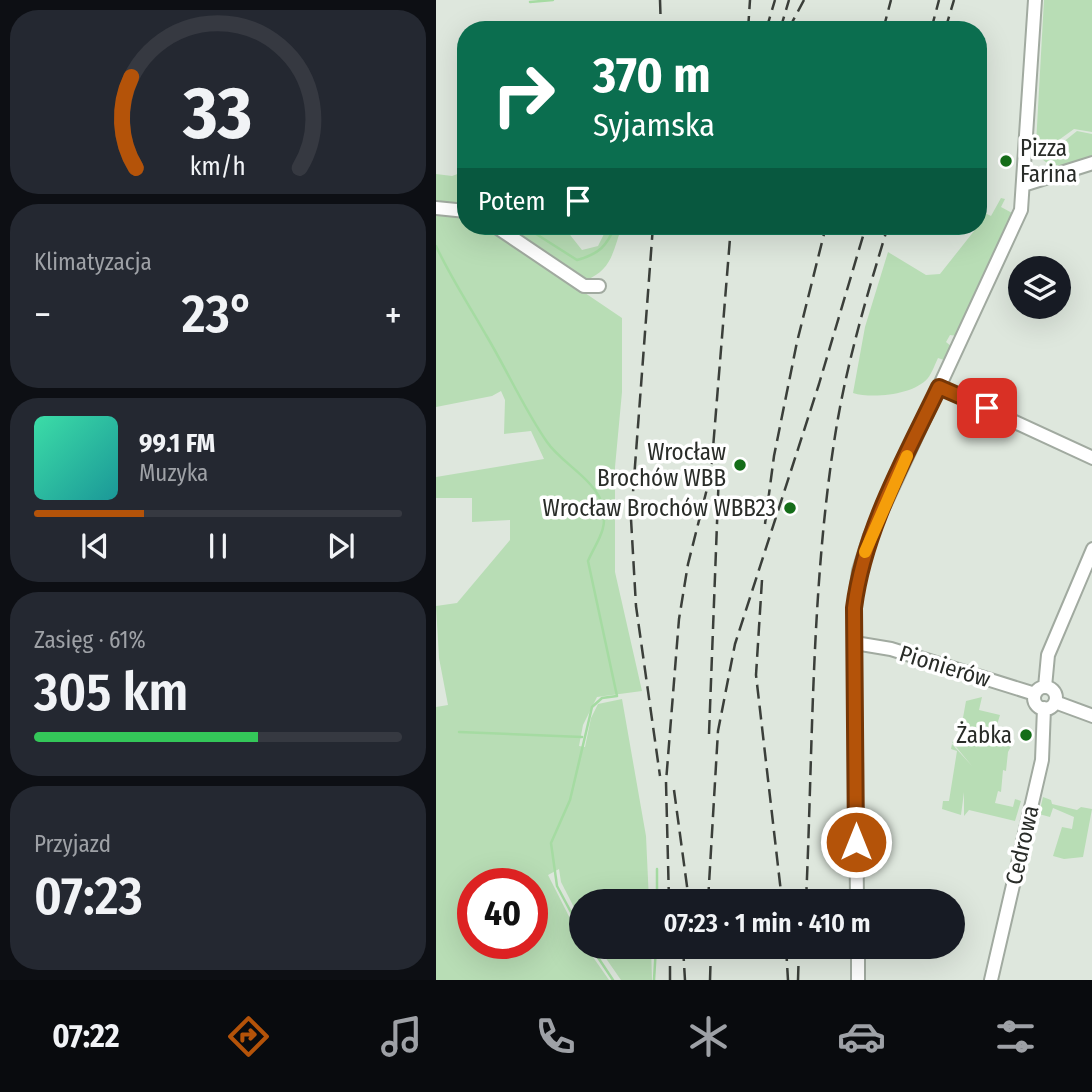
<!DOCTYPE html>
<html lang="pl">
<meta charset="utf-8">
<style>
:root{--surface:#171b24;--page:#242831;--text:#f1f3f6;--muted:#9ea1a6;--line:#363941;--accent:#b45309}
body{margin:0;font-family:"Fira Sans Condensed",sans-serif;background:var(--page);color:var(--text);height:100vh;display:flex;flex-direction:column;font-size:26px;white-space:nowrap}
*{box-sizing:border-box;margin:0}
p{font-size:23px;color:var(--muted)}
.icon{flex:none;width:38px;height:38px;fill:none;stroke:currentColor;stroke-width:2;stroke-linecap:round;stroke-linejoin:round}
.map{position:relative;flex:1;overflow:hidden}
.side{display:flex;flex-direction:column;gap:10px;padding:10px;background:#0d0f14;width:436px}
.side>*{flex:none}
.hud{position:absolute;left:21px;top:21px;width:530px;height:214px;border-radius:28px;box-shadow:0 7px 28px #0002;background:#0b6e4f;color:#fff;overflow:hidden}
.tools{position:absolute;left:572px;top:256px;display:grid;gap:14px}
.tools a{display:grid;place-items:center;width:63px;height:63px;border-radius:50%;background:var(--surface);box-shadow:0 7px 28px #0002;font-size:35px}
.speed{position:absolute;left:21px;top:868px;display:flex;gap:14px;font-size:35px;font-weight:700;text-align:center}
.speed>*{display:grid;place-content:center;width:91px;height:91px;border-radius:50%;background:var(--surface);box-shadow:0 7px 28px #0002;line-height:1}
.speed .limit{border:10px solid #d22;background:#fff;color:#111}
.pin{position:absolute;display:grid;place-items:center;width:60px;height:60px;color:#fff;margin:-30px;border-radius:14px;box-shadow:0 4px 10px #0006}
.me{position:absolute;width:77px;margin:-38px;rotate:0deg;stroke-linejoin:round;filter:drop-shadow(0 0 5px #0008)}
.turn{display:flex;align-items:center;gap:24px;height:147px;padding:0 21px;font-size:32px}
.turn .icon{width:91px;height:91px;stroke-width:2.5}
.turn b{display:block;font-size:49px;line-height:60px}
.then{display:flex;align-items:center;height:66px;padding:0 21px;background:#0003;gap:14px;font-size:26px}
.big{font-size:52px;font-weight:600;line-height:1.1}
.side .widget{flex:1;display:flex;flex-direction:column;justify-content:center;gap:10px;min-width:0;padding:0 24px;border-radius:28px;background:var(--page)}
.side .dial{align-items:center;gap:0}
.dial svg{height:182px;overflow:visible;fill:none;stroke:var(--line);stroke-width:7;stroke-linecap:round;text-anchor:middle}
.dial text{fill:var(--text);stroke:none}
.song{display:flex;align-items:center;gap:21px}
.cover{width:84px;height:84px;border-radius:10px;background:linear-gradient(135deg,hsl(160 70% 55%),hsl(180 70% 35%))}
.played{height:7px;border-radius:4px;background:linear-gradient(90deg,var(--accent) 30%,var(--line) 30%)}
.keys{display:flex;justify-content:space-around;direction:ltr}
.heat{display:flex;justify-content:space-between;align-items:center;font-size:38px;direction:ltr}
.charge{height:10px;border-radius:5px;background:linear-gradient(90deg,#34c759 61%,var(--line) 0)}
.trip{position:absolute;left:133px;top:889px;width:396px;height:70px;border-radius:35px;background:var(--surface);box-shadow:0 7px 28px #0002;font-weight:600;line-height:70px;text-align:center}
.dock{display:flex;height:112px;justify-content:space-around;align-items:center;background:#090b0e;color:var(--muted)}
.dock .icon{width:49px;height:49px}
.dock .on{color:var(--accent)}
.dock b{font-size:32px;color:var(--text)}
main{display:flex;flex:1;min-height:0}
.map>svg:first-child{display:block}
.green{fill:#b8ddb5;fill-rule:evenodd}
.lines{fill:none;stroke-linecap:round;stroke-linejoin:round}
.stream{stroke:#a5dba2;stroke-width:2.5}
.minor-casing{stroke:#a1aaa0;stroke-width:16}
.minor{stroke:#fff;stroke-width:12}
.rail{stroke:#3b3f3a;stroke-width:2.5;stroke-dasharray:14 7;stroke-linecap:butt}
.route-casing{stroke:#753606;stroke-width:18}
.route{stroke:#b45309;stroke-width:12}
.slow{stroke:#f59e0b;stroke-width:12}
.poi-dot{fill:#146d18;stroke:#fff;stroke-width:2.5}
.labels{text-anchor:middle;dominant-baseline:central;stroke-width:7;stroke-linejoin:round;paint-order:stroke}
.poi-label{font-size:23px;fill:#292c28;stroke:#fff;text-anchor:end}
.street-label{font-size:23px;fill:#292c28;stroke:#fff}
</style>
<main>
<section class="side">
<div class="widget dial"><svg viewBox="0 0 100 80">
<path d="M14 69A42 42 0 1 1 86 69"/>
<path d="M14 69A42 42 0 0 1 12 29" stroke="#b45309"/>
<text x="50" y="56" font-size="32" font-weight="700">33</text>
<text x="50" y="72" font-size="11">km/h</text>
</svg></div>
<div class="widget"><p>Klimatyzacja</p>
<div class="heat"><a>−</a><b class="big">23°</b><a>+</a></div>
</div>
<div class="widget">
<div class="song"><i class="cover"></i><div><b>99.1 FM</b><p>Muzyka</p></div></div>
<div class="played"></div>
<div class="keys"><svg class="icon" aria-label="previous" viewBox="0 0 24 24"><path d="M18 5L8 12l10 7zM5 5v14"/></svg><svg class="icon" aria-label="pause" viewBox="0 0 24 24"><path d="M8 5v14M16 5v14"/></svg><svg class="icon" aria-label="next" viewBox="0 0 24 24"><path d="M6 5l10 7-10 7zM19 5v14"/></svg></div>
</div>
<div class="widget"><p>Zasięg · 61%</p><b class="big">305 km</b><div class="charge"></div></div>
<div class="widget"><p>Przyjazd</p><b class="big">07:23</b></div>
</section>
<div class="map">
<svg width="657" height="980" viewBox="0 0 657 980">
<rect width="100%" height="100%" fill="#dee7dd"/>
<path class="green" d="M608 0H657L656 132 638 129 613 147 600 144Z
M641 131 656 134V157C637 164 623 174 606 159Z
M30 171V187L24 191 30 194V208L0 205V174L16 176Z
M565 198 569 199 565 207 578 214 521 336 514 335 510 342 515 346 508 360 502 358C499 364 496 373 492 378 478 395 436 399 417 393L429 327 452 252 490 275 504 274 542 226 547 212 555 216Z
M0 213 30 215V226H50L186 318V392L179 467V572L206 691 161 697 147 725 143 746 149 747 155 718 162 704 186 699 210 836 213 901H145V921L125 882 123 869 112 875 145 940V947H150L173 980H0V707L12 705 3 658 0 606 21 603 74 540V520L36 522V498H0V477L108 459 95 431 68 434 69 400 65 391 56 396 0 407ZM37 884H96V943H37Z
M68 226H127L146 250 162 246 172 226H186C177 251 176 270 150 280Z
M546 697 543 710 564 715 557 738 577 743 572 752 570 771 567 770 565 792 562 791 559 803 577 807 579 799 585 801 579 821 533 810 528 816V792L525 815 506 809 507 801H513L521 751 515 749 516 744 536 766 516 742 523 740 530 701Z
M607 797 615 800 616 804 641 810 645 807 656 809 647 857 628 859 617 856 626 827 636 829 638 817 617 808 614 817 603 814Z
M162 947H215L216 980H185Z"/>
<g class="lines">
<path class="stream" d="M94 2 117 0
M97 232 141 260C163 254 171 246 179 226
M0 246C15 278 33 305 50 335 71 370 88 409 111 442 126 464 161 480 167 507 172 531 160 542 152 561L181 696 166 698 156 707 134 800 115 843 121 886 145 931
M23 732 146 737
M221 901V869
M155 947 177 980
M218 980 220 947"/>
<g class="minor-casing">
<path id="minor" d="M587 185 657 163
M0 208 30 211
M59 226 148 286H163
M503 387 657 458
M419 643 455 649 599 694
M609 687 612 655 657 549
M598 698a11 11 0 1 1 22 0a11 11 0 1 1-22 0Z
M619 702 657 716
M421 901 418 608 423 571 434 536 585 210 599 0
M422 947V980
M555 980 606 760 608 708"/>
</g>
<use href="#minor" class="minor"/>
<path class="rail" d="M224 0 225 30
M312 30 314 0
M330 30 339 0
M344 30 353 0
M352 30 368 0
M447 30 455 0
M495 30 503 0
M509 30 518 0
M217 226 195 519 200 606 224 776
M329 524 338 456 361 342 390 226
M326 580 320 675 346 901
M273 734 283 471
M238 790 253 901
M233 901 230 782 243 619 252 564 275 473 295 226
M272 901 282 731 299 644 383 384 430 226
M370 901C377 747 375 589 399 436 410 365 431 295 452 226
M247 947 249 980
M350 947 352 980
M234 980V947
M274 980 275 947
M362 980 363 947"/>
</g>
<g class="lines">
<g class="route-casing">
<path id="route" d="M420 842 418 608C428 529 469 458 503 387L551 408"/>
</g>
<use href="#route" class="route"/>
<path class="slow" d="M429 552 471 456"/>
</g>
<g class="poi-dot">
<circle cx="570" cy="161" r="7"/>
<circle cx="304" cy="465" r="7"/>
<circle cx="354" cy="508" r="7"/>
<circle cx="590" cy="735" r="7"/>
</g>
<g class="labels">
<g class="poi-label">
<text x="584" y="148" text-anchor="start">Pizza<tspan x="584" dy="26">Farina</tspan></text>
<text x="290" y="452">Wrocław<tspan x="290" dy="26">Brochów WBB</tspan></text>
<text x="340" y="508">Wrocław Brochów WBB23</text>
<text x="576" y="735">Żabka</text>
</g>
<g class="street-label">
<text transform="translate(509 666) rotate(17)">Pionierów</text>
<text transform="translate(586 845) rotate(-77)">Cedrowa</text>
</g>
</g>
</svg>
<div class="tools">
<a><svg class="icon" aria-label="layers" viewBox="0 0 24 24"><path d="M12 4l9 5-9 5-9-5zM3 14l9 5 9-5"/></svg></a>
</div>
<div class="speed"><div class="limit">40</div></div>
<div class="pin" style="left:551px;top:408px;background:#d93025"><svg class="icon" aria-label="arrive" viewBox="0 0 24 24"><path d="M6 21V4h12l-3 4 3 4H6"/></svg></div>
<svg class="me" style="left:420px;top:842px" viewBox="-20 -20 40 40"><circle r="17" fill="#b45309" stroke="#fff" stroke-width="3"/><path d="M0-11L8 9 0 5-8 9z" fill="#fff"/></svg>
<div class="trip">07:23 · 1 min · 410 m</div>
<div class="hud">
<div class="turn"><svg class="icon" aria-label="right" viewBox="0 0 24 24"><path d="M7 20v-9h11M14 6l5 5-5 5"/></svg><div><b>370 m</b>Syjamska</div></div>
<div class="then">Potem<svg class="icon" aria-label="arrive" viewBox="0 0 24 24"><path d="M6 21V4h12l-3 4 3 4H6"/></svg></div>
</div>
</div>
</main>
<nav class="dock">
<b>07:22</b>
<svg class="icon on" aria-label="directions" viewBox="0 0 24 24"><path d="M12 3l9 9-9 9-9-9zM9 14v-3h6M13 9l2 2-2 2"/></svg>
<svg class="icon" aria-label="music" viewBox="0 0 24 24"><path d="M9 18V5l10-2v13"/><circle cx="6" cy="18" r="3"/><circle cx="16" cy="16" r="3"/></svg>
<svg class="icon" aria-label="phone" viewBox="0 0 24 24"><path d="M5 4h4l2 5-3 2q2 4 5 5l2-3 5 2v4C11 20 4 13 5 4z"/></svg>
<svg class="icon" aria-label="climate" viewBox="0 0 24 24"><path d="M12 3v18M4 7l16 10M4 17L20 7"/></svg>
<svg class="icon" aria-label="car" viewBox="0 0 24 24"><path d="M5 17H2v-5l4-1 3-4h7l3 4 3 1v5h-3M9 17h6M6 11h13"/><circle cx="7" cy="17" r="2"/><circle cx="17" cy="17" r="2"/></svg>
<svg class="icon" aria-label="filters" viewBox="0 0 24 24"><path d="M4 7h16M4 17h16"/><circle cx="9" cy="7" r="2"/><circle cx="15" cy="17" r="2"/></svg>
</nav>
